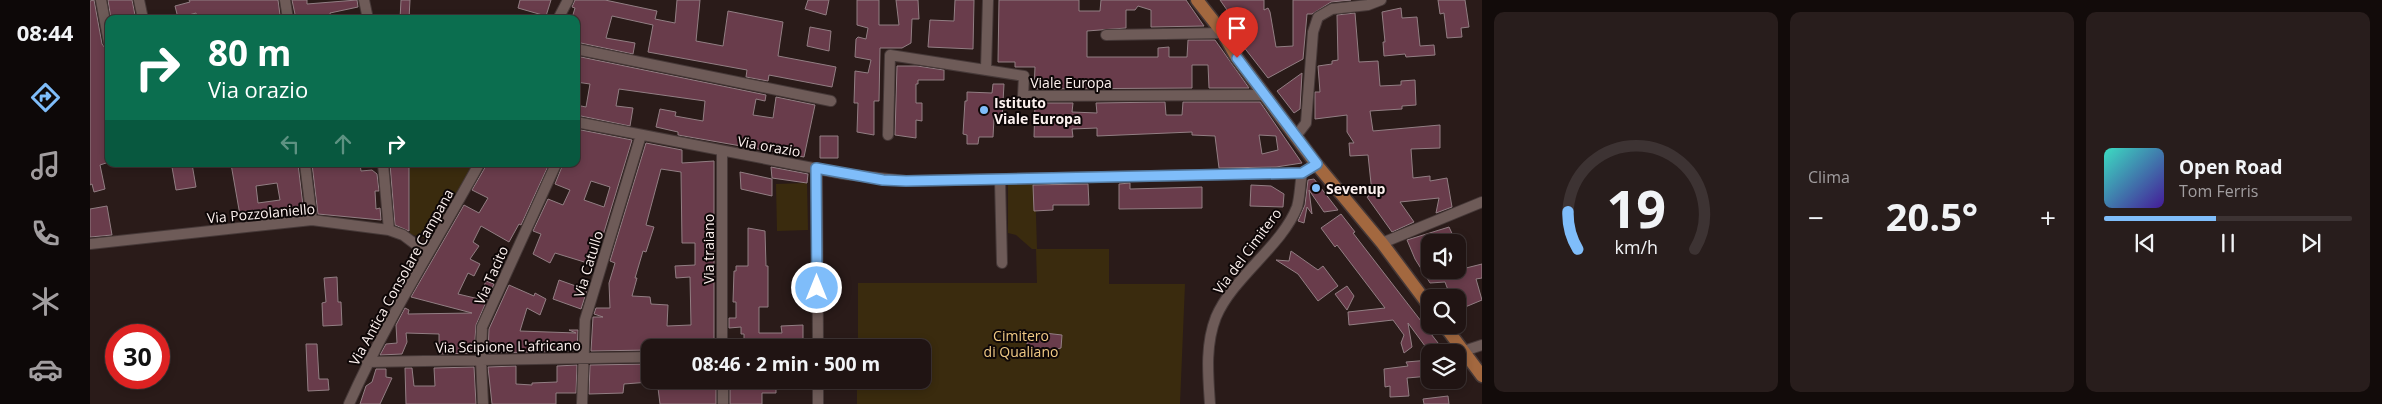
<!DOCTYPE html>
<html lang="it">
<meta charset="utf-8">
<style>
:root{--surface:#201413;--page:#281d1c;--text:#f1f3f6;--muted:#a29ea0;--line:#3d3333;--accent:#7fbdfa}
body{margin:0;font-family:"Open Sans",sans-serif;background:var(--page);color:var(--text);height:100vh;display:flex;flex-direction:column;font-size:19px;white-space:nowrap}
*{box-sizing:border-box;margin:0}
p{font-size:16px;color:var(--muted)}
.icon{flex:none;width:28px;height:28px;fill:none;stroke:currentColor;stroke-width:2;stroke-linecap:round;stroke-linejoin:round}
.map{position:relative;flex:1;overflow:hidden}
.panel{display:flex;flex-direction:column;gap:12px;padding:12px;background:#120b0a;width:900px}
.panel>*{flex:none}
.hud{position:absolute;left:15px;top:15px;width:475px;height:152px;border-radius:10px;box-shadow:0 2px 8px #0003,0 0 0 1px var(--line);background:#0b6e4f;color:#fff;overflow:hidden}
.buttons{position:absolute;left:1331px;top:234px;display:grid;gap:10px}
.buttons a{display:grid;place-items:center;width:45px;height:45px;border-radius:10px;background:var(--surface);box-shadow:0 2px 8px #0003,0 0 0 1px var(--line);font-size:25px}
.speed{position:absolute;left:15px;top:324px;display:flex;gap:10px;font-size:25px;font-weight:700;text-align:center}
.speed>*{display:grid;place-content:center;width:65px;height:65px;border-radius:50%;background:var(--surface);box-shadow:0 2px 8px #0003,0 0 0 1px var(--line);line-height:1}
.speed .limit{border:8px solid #d22;background:#fff;color:#111}
.pin{position:absolute;display:grid;place-items:center;width:42px;height:42px;color:#fff;margin:-51px -21px;border-radius:50% 50% 50% 0;rotate:-45deg;box-shadow:0 0 5px #0007}
.pin .icon{rotate:45deg}
.me{position:absolute;width:55px;margin:-28px;rotate:0deg;stroke-linejoin:round;filter:drop-shadow(0 0 4px #0008)}
.turn{display:flex;align-items:center;gap:18px;height:105px;padding:0 20px;font-size:22px}
.turn .icon{width:65px;height:65px;stroke-width:2.5}
.turn b{display:block;font-size:35px;line-height:42px}
.lanes{display:flex;align-items:center;height:48px;padding:0 20px;background:#0003;justify-content:center;gap:25px;direction:ltr}
.lanes .off{opacity:.35}
.big{font-size:38px;font-weight:700;line-height:1.1}
.panel .card{flex:1;display:flex;flex-direction:column;justify-content:center;gap:8px;min-width:0;padding:0 18px;border-radius:10px;background:var(--page)}
.panel .dial{align-items:center;gap:0}
.dial svg{height:130px;overflow:visible;fill:none;stroke:var(--line);stroke-width:7;stroke-linecap:round;text-anchor:middle}
.dial text{fill:var(--text);stroke:none}
.song{display:flex;align-items:center;gap:15px}
.cover{width:60px;height:60px;border-radius:8px;background:linear-gradient(135deg,hsl(170 70% 55%),hsl(260 70% 35%))}
.played{height:5px;border-radius:2px;background:linear-gradient(90deg,var(--accent) 45%,var(--line) 45%)}
.keys{display:flex;justify-content:space-around;direction:ltr}
.heat{display:flex;justify-content:space-between;align-items:center;font-size:28px;direction:ltr}
.panel .tiles{flex:1;display:grid;gap:12px;grid-template-columns:repeat(3,1fr)}
.trip{position:absolute;left:551px;top:339px;width:290px;height:50px;border-radius:10px;background:var(--surface);box-shadow:0 2px 8px #0003,0 0 0 1px var(--line);font-weight:700;line-height:50px;text-align:center}
main{display:flex;flex:1;min-height:0}
.tabs{display:flex;flex-direction:column;width:90px;justify-content:space-around;align-items:center;background:#0d0808;color:var(--muted)}
.tabs .icon{width:35px;height:35px}
.tabs .current{color:var(--accent)}
.tabs b{font-size:22px;color:var(--text)}
.map>svg:first-child{display:block}
.green{fill:#3a2b0e}
.building{fill:#693c4b;stroke:#927e83;fill-rule:evenodd}
.lines{fill:none;stroke-linecap:round;stroke-linejoin:round}
.minor-casing{stroke:#463938;stroke-width:12}
.major-casing{stroke:#463938;stroke-width:15}
.minor{stroke:#6e5b58;stroke-width:10}
.major{stroke:#a3683f;stroke-width:12}
.route-casing{stroke:#537ba2;stroke-width:12}
.route{stroke:#7fbdfa;stroke-width:9}
.poi-dot{fill:#7fbdfa;stroke:#0e0707;stroke-width:2}
.labels{text-anchor:middle;dominant-baseline:central;stroke-width:4;stroke-linejoin:round;paint-order:stroke}
.street-label{font-size:14px;fill:#fdf1ef;stroke:#0e0707}
.poi-label{font-size:14px;font-weight:bold;fill:#fdf1ef;stroke:#0e0707;text-anchor:start}
.park-label{font-size:14px;fill:#f1ca85;stroke:#0e0707}
</style>
<main>
<nav class="tabs">
<b>08:44</b>
<svg class="icon current" aria-label="directions" viewBox="0 0 24 24"><path d="M12 3l9 9-9 9-9-9zM9 14v-3h6M13 9l2 2-2 2"/></svg>
<svg class="icon" aria-label="music" viewBox="0 0 24 24"><path d="M9 18V5l10-2v13"/><circle cx="6" cy="18" r="3"/><circle cx="16" cy="16" r="3"/></svg>
<svg class="icon" aria-label="phone" viewBox="0 0 24 24"><path d="M5 4h4l2 5-3 2q2 4 5 5l2-3 5 2v4C11 20 4 13 5 4z"/></svg>
<svg class="icon" aria-label="climate" viewBox="0 0 24 24"><path d="M12 3v18M4 7l16 10M4 17L20 7"/></svg>
<svg class="icon" aria-label="car" viewBox="0 0 24 24"><path d="M5 17H2v-5l4-1 3-4h7l3 4 3 1v5h-3M9 17h6M6 11h13"/><circle cx="7" cy="17" r="2"/><circle cx="17" cy="17" r="2"/></svg>
</nav>
<div class="map">
<svg width="1392" height="404" viewBox="0 0 1392 404">
<rect width="100%" height="100%" fill="#2a1b19"/>
<path class="green" d="M320 164H383L340 240 320 234Z
M717 183 718 230 687 231 686 184Z
M926 183H945L947 249H1019V284H1095L1090 404H767V380H832V348L768 347V283H947L946 249H942L926 235 918 233V184Z"/>
<path class="building" d="M4 0 12 44 19 53V162L10 165 15 189 4 192 2 184 0 185V1Z
M18 0H42L45 15 36 19H21Z
M99 0H188L190 15 158 19H107L106 13 88 18 85 6 100 2Z
M202 0H217V4L267 0 268 7 240 13 241 19H206Z
M311 0H320L319 19H310Z
M430 0H461L456 16 428 8Z
M485 0H515L567 11 565 19 585 23 587 0H610L606 41 633 46 638 11 693 22 688 56 746 67 742 87 679 75 678 81 656 77 657 70 558 52 563 25 522 16 516 38 545 43 543 54 486 42V19L482 18 485 8 482 7Z
M718 0H739L736 15 715 9Z
M767 0H789V25H809L806 0H828L829 19H822L821 43 812 48H790L789 101H784V135L767 132 768 103H764L765 71 778 73 781 60 765 57 766 39 768 37 776 39 778 28 767 25Z
M865 0H884L883 49 838 47 840 20 864 21Z
M909 0H989V11H1010L1011 0H1096L1114 26 1061 27V10L1048 6 1045 10H1036V28L997 31V57H1068V48L1079 47V57H1097L1098 40H1125L1159 88H1119L1118 65H1102V88L944 89 945 67H925V62H908Z
M1130 0H1174V10L1178 8 1180 12 1186 47 1203 46V0H1261L1241 2 1222 14H1217L1213 59 1178 78 1146 37 1153 33Z
M1348 0H1375L1379 27 1371 28 1372 37 1357 38 1354 13 1350 14Z
M1311 8 1312 18 1327 17 1330 46 1344 45 1345 55 1316 57 1315 54 1294 56 1293 42H1295L1292 12Z
M1265 13 1269 62 1288 61 1290 86 1311 85V81L1325 80 1326 105 1312 106V109L1280 111 1283 131 1350 125V148L1321 149 1323 178 1340 176V181L1357 178 1362 207 1346 213 1349 198 1310 202 1324 222 1302 232 1277 197 1279 196 1278 193H1282L1278 155 1260 156 1259 143H1264L1257 132V115L1225 119V92H1230L1228 66 1242 64V61L1248 60 1247 15Z
M720 27 741 31 739 51 717 46Z
M486 56 676 95 675 101 666 99 663 115 683 118 686 97 725 105 714 157 588 135V132L566 127 570 109 586 112 585 116 613 121 615 101 529 89 526 106 543 108 540 126 486 115V105L496 107 500 84 486 82Z
M807 66H827L854 70V80H828V84H826V103H832V121L826 120V138L805 135Z
M1212 73 1210 109 1204 113 1187 91Z
M903 84H914L912 119 904 118 903 137H889L888 144H877V135L873 134 875 101H877V92L902 93Z
M1075 102 1076 115H1092L1093 102H1170L1212 163 1186 167 1129 168 1125 136 1102 135V132L1007 136V128L982 129 983 137H944L945 103H983L982 112 1007 113 1006 103ZM1169 135 1186 136 1188 150 1172 154Z
M486 129 542 140 504 265 465 253 460 263 443 254 451 234 443 231 458 199 473 205 480 190 465 184 473 164H486ZM501 181 520 187 514 207 494 200Z
M730 136H748V158H730Z
M556 143 592 150V163L624 161V348H560V350L501 351 503 317H513L504 314 506 308H520L519 283 525 263 520 261ZM571 169 591 172 592 243H605V265L585 266 586 278 600 277 601 325 577 326 578 305 561 304 560 297 542 296 547 278H545L553 251 556 252 564 227 556 225Z
M102 164 106 187 86 190 82 167Z
M141 164H208L214 214 151 221ZM187 183 190 200 168 203 166 186Z
M222 164H270L271 171 282 170 287 174 289 191H285L286 209 290 208 291 220 228 214Z
M300 164H319V231L305 225Z
M397 164H459L431 225 429 224 419 242 391 226 383 242 389 246 380 259 390 264 384 276 378 273 368 294 389 299 396 281 404 284 386 325 384 353 349 354V334L316 333 317 342 312 354 290 355 296 344 307 343 306 325 315 308 319 310 318 314 382 313 321 297 374 205 389 213 398 198 382 190Z
M681 167 718 174 717 183 682 178Z
M650 172 682 179V196L651 189Z
M1224 179 1248 210 1234 212 1219 190 1222 214 1217 207 1214 223 1208 221 1215 205 1218 180Z
M1040 183V189L1112 187V208L1029 209V184Z
M998 184 999 205H963V210L944 211 943 185Z
M1161 185 1181 186 1194 194 1193 207 1160 206Z
M17 206 22 235 0 237V209Z
M1251 214 1265 232 1263 233 1355 352H1335L1338 350 1318 323 1322 347 1314 353 1311 343 1314 335 1303 320 1259 325 1258 312 1295 308 1247 245 1245 247 1231 228Z
M1359 227 1366 242H1340V250L1334 251 1340 260V270H1368L1392 264V278L1386 279 1392 300 1368 310V298H1361L1355 282 1340 283 1325 259 1317 240Z
M658 228 675 231 676 266H678V307H669V333H692L691 326 713 325V343L684 344V348L654 347V334H651V327L639 328V318H646V302H643L644 271H646V266H658Z
M1201 251 1228 270 1233 266 1248 286 1228 301 1208 274 1186 260 1199 261Z
M247 277 248 302H251L252 325 233 326 232 303 236 302 234 278Z
M469 280 497 290 491 309 463 299Z
M419 285 444 296 445 293 456 299 450 315 437 308 430 331 486 333 479 330H488L487 351 398 353 399 329Z
M1257 286 1264 296 1257 310 1245 294Z
M946 332 972 335 971 348 967 349V351L941 349 937 344 938 340 942 335H945Z
M216 344H227L229 379H238L239 390 218 391Z
M1340 360V376L1317 378 1319 396 1300 397V386L1295 387 1294 369 1318 366 1316 362Z
M560 364V382L534 384 533 393 499 394 500 365Z
M487 365 486 393H466V404H402L398 367 426 366V384L442 385V383L467 382V366Z
M384 367 386 404H316L315 368H322L324 386H345L344 368Z
M286 369H296V377L302 378 290 404H270L276 386 282 382Z
M567 380H626V404H570Z
M640 380 686 383V393H672V404H640Z
M1358 396 1359 404H1334L1333 399Z"/>
<g class="lines">
<g class="minor-casing">
<path id="minor" d="M11 0 19 43
M49 0 53 19
M195 0 198 19
M274 0 278 19
M468 19 478 0
M1016 35 1133 33
M486 49 741 101
M896 69 898 0
M486 122 754 174 816 181 1212 173 1227 165
M798 135 800 55 934 76 933 96 1174 95
M1206 136 1216 123 1223 32 1228 17 1242 9 1278 5 1291 0
M632 151V348
M215 164 222 220
M293 164 299 230
M727 168 728 348
M910 180 912 263
M1292 243 1392 202
M0 244 222 220 299 230 313 235 337 253
M1374 351 1392 345
M277 362 560 357
M633 380V404
M728 380V404
M259 404C296 321 345 244 389 164
M393 404 391 360 392 327 466 164
M492 404 495 320 551 135
M1120 404C1118 375 1115 345 1126 317 1143 277 1192 246 1207 207 1210 197 1210 184 1212 173"/>
</g>
<g class="major-casing">
<path id="major" d="M1107 0 1133 33 1147 58 1227 165 1292 243 1340 307
M1354 325 1392 376"/>
</g>
<use href="#minor" class="minor"/>
<use href="#major" class="major"/>
</g>
<g class="lines">
<g class="route-casing">
<path id="route" d="M727 288 726 168 793 180 816 181 1212 173 1227 164 1147 58"/>
</g>
<use href="#route" class="route"/>
</g>
<g class="poi-dot">
<circle cx="894" cy="110" r="5"/>
<circle cx="1226" cy="188" r="5"/>
</g>
<g class="labels">
<g class="street-label">
<text x="981" y="82">Viale Europa</text>
<text transform="translate(679 146) rotate(10)">Via orazio</text>
<text transform="translate(171 213) rotate(-5)">Via Pozzolaniello</text>
<text transform="translate(618 249) rotate(-90)">Via traiano</text>
<text transform="translate(1157 251) rotate(-53)">Via del Cimitero</text>
<text transform="translate(498 264) rotate(-73)">Via Catullo</text>
<text transform="translate(401 275) rotate(-66)">Via Tacito</text>
<text transform="translate(311 277) rotate(-61)">Via Antica Consolare Campana</text>
<text transform="translate(418 346) rotate(-1)">Via Scipione L'africano</text>
</g>
<g class="poi-label">
<text x="904" y="102">Istituto<tspan x="904" dy="16">Viale Europa</tspan></text>
<text x="1236" y="188">Sevenup</text>
</g>
<g class="park-label">
<text x="931" y="335">Cimitero<tspan x="931" dy="16">di Qualiano</tspan></text>
</g>
</g>
</svg>
<div class="buttons">
<a><svg class="icon" aria-label="sound" viewBox="0 0 24 24"><path d="M4 9h4l5-4v14l-5-4H4zM17 9q2 3 0 6"/></svg></a>
<a><svg class="icon" aria-label="search" viewBox="0 0 24 24"><circle cx="10" cy="10" r="6"/><path d="M15 15l6 6"/></svg></a>
<a><svg class="icon" aria-label="layers" viewBox="0 0 24 24"><path d="M12 4l9 5-9 5-9-5zM3 14l9 5 9-5"/></svg></a>
</div>
<div class="speed"><div class="limit">30</div></div>
<div class="pin" style="left:1147px;top:58px;background:#d93025"><svg class="icon" aria-label="arrive" viewBox="0 0 24 24"><path d="M6 21V4h12l-3 4 3 4H6"/></svg></div>
<svg class="me" style="left:727px;top:288px" viewBox="-20 -20 40 40"><circle r="17" fill="#7fbdfa" stroke="#fff" stroke-width="3"/><path d="M0-11L8 9 0 5-8 9z" fill="#fff"/></svg>
<div class="trip">08:46 · 2 min · 500 m</div>
<div class="hud">
<div class="turn"><svg class="icon" aria-label="right" viewBox="0 0 24 24"><path d="M7 20v-9h11M14 6l5 5-5 5"/></svg><div><b>80 m</b>Via orazio</div></div>
<div class="lanes"><svg class="icon off" aria-label="left" viewBox="0 0 24 24"><path d="M17 20v-9H6M10 6l-5 5 5 5"/></svg><svg class="icon off" aria-label="ahead" viewBox="0 0 24 24"><path d="M12 20V5M6 11l6-6 6 6"/></svg><svg class="icon" aria-label="right" viewBox="0 0 24 24"><path d="M7 20v-9h11M14 6l5 5-5 5"/></svg></div>
</div>
</div>
<section class="panel">
<div class="tiles">
<div class="card dial"><svg viewBox="0 0 100 80">
<path d="M14 69A42 42 0 1 1 86 69"/>
<path d="M14 69A42 42 0 0 1 8 46" stroke="#7fbdfa"/>
<text x="50" y="56" font-size="32" font-weight="700">19</text>
<text x="50" y="72" font-size="11">km/h</text>
</svg></div>
<div class="card"><p>Clima</p>
<div class="heat"><a>−</a><b class="big">20.5°</b><a>+</a></div>
</div>
<div class="card">
<div class="song"><i class="cover"></i><div><b>Open Road</b><p>Tom Ferris</p></div></div>
<div class="played"></div>
<div class="keys"><svg class="icon" aria-label="previous" viewBox="0 0 24 24"><path d="M18 5L8 12l10 7zM5 5v14"/></svg><svg class="icon" aria-label="pause" viewBox="0 0 24 24"><path d="M8 5v14M16 5v14"/></svg><svg class="icon" aria-label="next" viewBox="0 0 24 24"><path d="M6 5l10 7-10 7zM19 5v14"/></svg></div>
</div>
</div>
</section>
</main>
